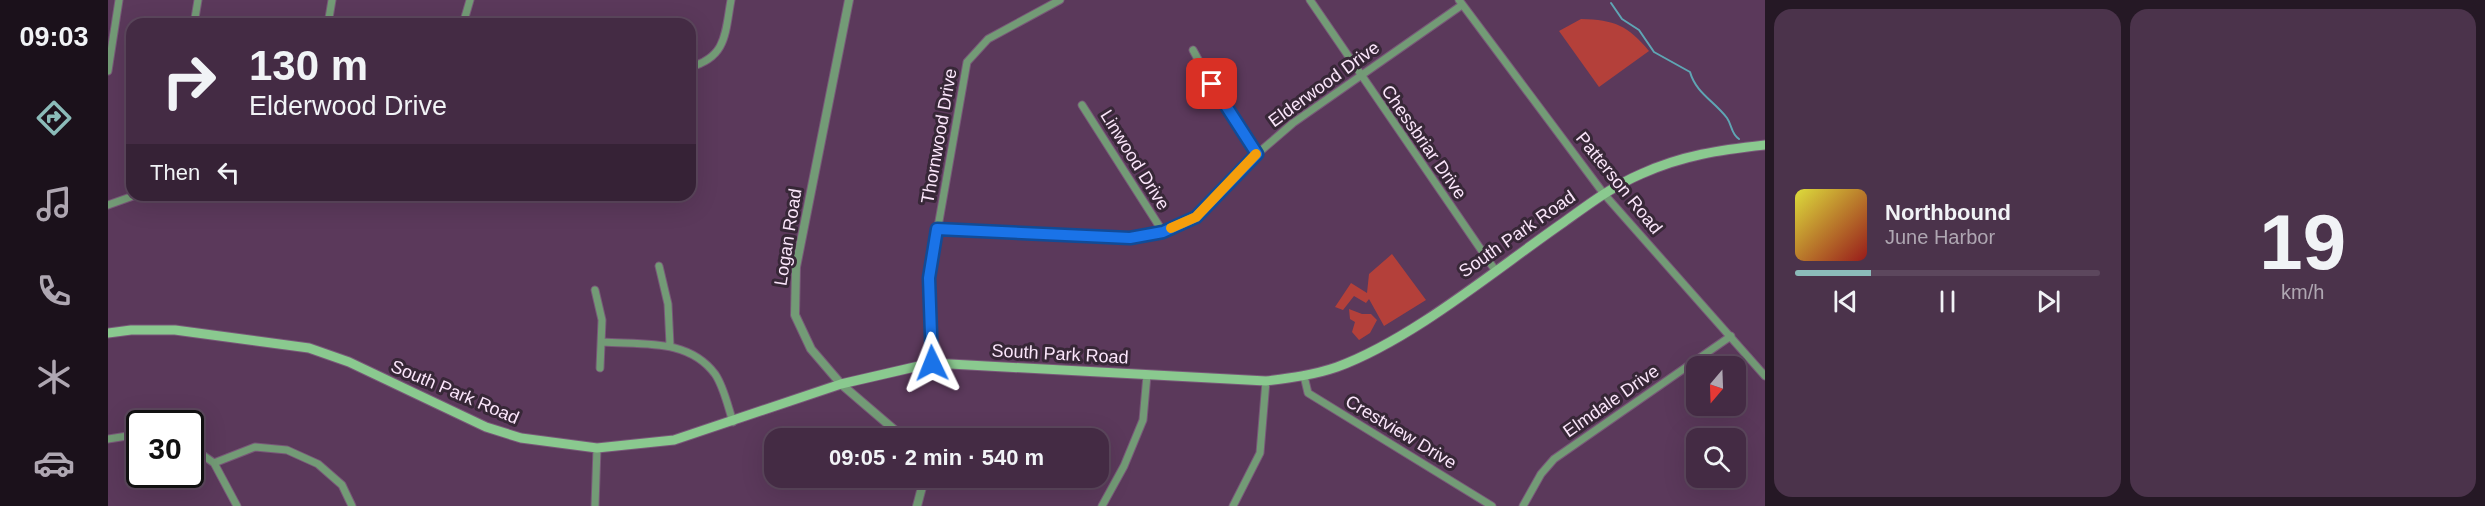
<!DOCTYPE html>
<meta charset="utf-8">
<style>
:root{--surface:#442b44;--page:#4b334b;--text:#f1f3f6;--muted:#afa7b2;--line:#5c475d;--accent:#8bbbb9}
body{margin:0;font-family:Arial,sans-serif;background:var(--page);color:var(--text);height:100vh;display:flex;flex-direction:column;font-size:22px;white-space:nowrap}
*{box-sizing:border-box;margin:0}
p{font-size:20px;color:var(--muted)}
.icon{flex:none;width:33px;height:33px;fill:none;stroke:currentColor;stroke-width:2;stroke-linecap:round;stroke-linejoin:round}
.map{position:relative;flex:1;overflow:hidden}
.side{display:flex;flex-direction:column;gap:9px;padding:9px;background:#251825;width:720px}
.side>*{flex:none}
.guide{position:absolute;left:18px;top:18px;width:570px;height:183px;border-radius:18px;box-shadow:0 6px 24px #0002,0 0 0 2px var(--line);background:#442b44;color:var(--text);overflow:hidden}
.needle{width:39px;rotate:199deg}
.buttons{position:absolute;left:1578px;top:356px;display:grid;gap:12px}
.buttons a{display:grid;place-items:center;width:60px;height:60px;border-radius:12px;background:var(--surface);box-shadow:0 6px 24px #0002,0 0 0 2px var(--line);font-size:30px}
.speed{position:absolute;left:18px;top:410px;display:flex;gap:12px;font-size:30px;font-weight:700;text-align:center}
.speed>*{display:grid;place-content:center;width:78px;height:78px;border-radius:50%;background:var(--surface);box-shadow:0 6px 24px #0002,0 0 0 2px var(--line);line-height:1}
.speed .limit{border:3px solid #111;border-radius:9px;background:#fff;color:#111}
.pin{position:absolute;display:grid;place-items:center;width:51px;height:51px;color:#fff;margin:-26px;border-radius:12px;box-shadow:0 3px 9px #0006}
.me{position:absolute;width:66px;margin:-33px;rotate:358deg;stroke-linejoin:round;filter:drop-shadow(0 0 4px #0008)}
.turn{display:flex;align-items:center;gap:21px;height:126px;padding:0 24px;font-size:27px}
.turn .icon{width:78px;height:78px;stroke-width:2.5}
.turn b{display:block;font-size:42px;line-height:51px}
.then{display:flex;align-items:center;height:57px;padding:0 24px;background:#0003;gap:12px;font-size:22px}
.side .tile{flex:1;display:flex;flex-direction:column;justify-content:center;gap:9px;min-width:0;padding:0 21px;border-radius:18px;background:var(--page)}
.side .dial{align-items:center;gap:0}
.dial b{font-size:78px;line-height:1}
.song{display:flex;align-items:center;gap:18px}
.cover{width:72px;height:72px;border-radius:9px;background:linear-gradient(135deg,hsl(60 70% 55%),hsl(0 70% 35%))}
.played{height:6px;border-radius:3px;background:linear-gradient(90deg,var(--accent) 25%,var(--line) 25%)}
.keys{display:flex;justify-content:space-around;direction:ltr}
.side .tiles{flex:1;display:grid;gap:9px;grid-template-columns:repeat(2,1fr)}
.trip{position:absolute;left:656px;top:428px;width:345px;height:60px;border-radius:18px;background:var(--surface);box-shadow:0 6px 24px #0002,0 0 0 2px var(--line);font-weight:700;line-height:60px;text-align:center}
main{display:flex;flex:1;min-height:0}
.menu{display:flex;flex-direction:column;width:108px;justify-content:space-around;align-items:center;background:#1b111b;color:var(--muted)}
.menu .icon{width:42px;height:42px}
.menu .on{color:var(--accent)}
.menu b{font-size:27px;color:var(--text)}
.map>svg:first-child{display:block}
.green{fill:#b4403a}
.lines{fill:none;stroke-linecap:round;stroke-linejoin:round}
.stream{stroke:#5fa5b4;stroke-width:2}
.minor-casing{stroke:#785878;stroke-width:9}
.tertiary-casing{stroke:#785878;stroke-width:10}
.secondary-casing{stroke:#785878;stroke-width:11}
.minor{stroke:#739b76;stroke-width:7}
.tertiary{stroke:#739b76;stroke-width:8}
.secondary{stroke:#8ac98f;stroke-width:9}
.route-casing{stroke:#114b97;stroke-width:15}
.route{stroke:#1a73e8;stroke-width:10}
.slow{stroke:#f59e0b;stroke-width:10}
.labels{text-anchor:middle;dominant-baseline:central;stroke-width:6;stroke-linejoin:round;paint-order:stroke}
.street-label{font-size:18px;fill:#fae5fa;stroke:#372737}
</style>
<main>
<nav class="menu">
<b>09:03</b>
<svg class="icon on" aria-label="directions" viewBox="0 0 24 24"><path d="M12 3l9 9-9 9-9-9zM9 14v-3h6M13 9l2 2-2 2"/></svg>
<svg class="icon" aria-label="music" viewBox="0 0 24 24"><path d="M9 18V5l10-2v13"/><circle cx="6" cy="18" r="3"/><circle cx="16" cy="16" r="3"/></svg>
<svg class="icon" aria-label="phone" viewBox="0 0 24 24"><path d="M5 4h4l2 5-3 2q2 4 5 5l2-3 5 2v4C11 20 4 13 5 4z"/></svg>
<svg class="icon" aria-label="climate" viewBox="0 0 24 24"><path d="M12 3v18M4 7l16 10M4 17L20 7"/></svg>
<svg class="icon" aria-label="car" viewBox="0 0 24 24"><path d="M5 17H2v-5l4-1 3-4h7l3 4 3 1v5h-3M9 17h6M6 11h13"/><circle cx="7" cy="17" r="2"/><circle cx="17" cy="17" r="2"/></svg>
</nav>
<div class="map">
<svg width="1657" height="506" viewBox="0 0 1657 506">
<rect width="100%" height="100%" fill="#5b395b"/>
<path class="green" d="M1473 19C1507 20 1519 25 1541 51L1491 87 1451 31Z
M1284 254 1318 300 1276 326 1261 299 1258 303 1246 296 1235 310 1227 307 1243 283 1259 293 1261 274Z
M1241 309 1254 314H1263L1269 320 1262 333 1251 340 1244 332 1247 322 1242 319Z"/>
<g class="lines">
<path class="stream" d="M1503 3 1514 19 1531 30 1546 52 1582 72C1588 93 1606 101 1619 118 1624 125 1623 134 1631 139"/>
<g class="minor-casing">
<path id="minor" d="M1202 0 1387 270
M1351 0 1496 194 1657 376
M86 24 90 0
M220 24 224 0
M355 24 362 0
M1085 50 1113 102 1149 154
M582 67C619 57 617 33 623 0
M0 71 11 0
M974 105 1055 232
M0 205 28 195
M829 229 1022 238 1055 232 1088 217 1149 154 1185 123 1354 5
M551 266 560 304 562 345
M487 290 494 320 492 368
M494 342C534 345 580 338 607 374 616 387 620 407 625 422
M824 363 821 278 859 62 880 39 952 0
M1196 376 1200 393 1384 506
M0 439 32 434
M82 446 106 463 129 506
M106 463 147 447 179 450 210 464 234 485 244 506
M487 506 489 448
M994 506 1016 466 1035 420 1039 375
M1125 506 1152 453 1158 381
M1415 506 1433 474 1446 459 1623 336"/>
</g>
<g class="tertiary-casing">
<path id="tertiary" d="M741 0 688 267 687 315 703 349 733 384 796 438
M809 506 814 487 813 477"/>
</g>
<g class="secondary-casing">
<path id="secondary" d="M0 333 23 330H67L201 348 241 362 378 427 413 438 489 448 566 440 733 384 824 363 1158 381C1182 378 1206 375 1229 367 1305 339 1388 269 1456 222 1481 204 1505 186 1533 174 1575 155 1612 150 1657 145"/>
</g>
<use href="#minor" class="minor"/>
<use href="#tertiary" class="tertiary"/>
<use href="#secondary" class="secondary"/>
</g>
<g class="lines">
<g class="route-casing">
<path id="route" d="M824 363 821 278 829 229 1022 238 1055 232 1088 217 1149 154 1104 84"/>
</g>
<use href="#route" class="route"/>
<path class="slow" d="M1063 228 1088 217 1148 154"/>
</g>
<g class="labels">
<g class="street-label">
<text transform="translate(1216 84) rotate(-36)">Elderwood Drive</text>
<text transform="translate(831 136) rotate(-80)">Thornwood Drive</text>
<text transform="translate(1316 142) rotate(55)">Chessbriar Drive</text>
<text transform="translate(1027 160) rotate(58)">Linwood Drive</text>
<text transform="translate(1511 183) rotate(51)">Patterson Road</text>
<text transform="translate(1409 234) rotate(-35)">South Park Road</text>
<text transform="translate(680 237) rotate(-81)">Logan Road</text>
<text transform="translate(952 354) rotate(3)">South Park Road</text>
<text transform="translate(347 392) rotate(23)">South Park Road</text>
<text transform="translate(1503 401) rotate(-35)">Elmdale Drive</text>
<text transform="translate(1293 432) rotate(31)">Crestview Drive</text>
</g>
</g>
</svg>
<div class="buttons">
<a><svg class="needle" viewBox="-14 -14 28 28"><path d="M0-13l5 13h-10z" fill="#e53935"/><path d="M0 13l5-13h-10z" fill="#afa7b2"/></svg></a>
<a><svg class="icon" aria-label="search" viewBox="0 0 24 24"><circle cx="10" cy="10" r="6"/><path d="M15 15l6 6"/></svg></a>
</div>
<div class="speed"><div class="limit">30</div></div>
<div class="pin" style="left:1104px;top:84px;background:#d93025"><svg class="icon" aria-label="arrive" viewBox="0 0 24 24"><path d="M6 21V4h12l-3 4 3 4H6"/></svg></div>
<svg class="me" style="left:824px;top:363px" viewBox="-20 -20 40 40"><path d="M0-17L14 15 0 8-14 15z" fill="#1a73e8" stroke="#fff" stroke-width="4"/></svg>
<div class="trip">09:05 · 2 min · 540 m</div>
<div class="guide">
<div class="turn"><svg class="icon" aria-label="right" viewBox="0 0 24 24"><path d="M7 20v-9h11M14 6l5 5-5 5"/></svg><div><b>130 m</b>Elderwood Drive</div></div>
<div class="then">Then<svg class="icon" aria-label="left" viewBox="0 0 24 24"><path d="M17 20v-9H6M10 6l-5 5 5 5"/></svg></div>
</div>
</div>
<section class="side">
<div class="tiles">
<div class="tile">
<div class="song"><i class="cover"></i><div><b>Northbound</b><p>June Harbor</p></div></div>
<div class="played"></div>
<div class="keys"><svg class="icon" aria-label="previous" viewBox="0 0 24 24"><path d="M18 5L8 12l10 7zM5 5v14"/></svg><svg class="icon" aria-label="pause" viewBox="0 0 24 24"><path d="M8 5v14M16 5v14"/></svg><svg class="icon" aria-label="next" viewBox="0 0 24 24"><path d="M6 5l10 7-10 7zM19 5v14"/></svg></div>
</div>
<div class="tile dial"><b>19</b><p>km/h</p></div>
</div>
</section>
</main>
